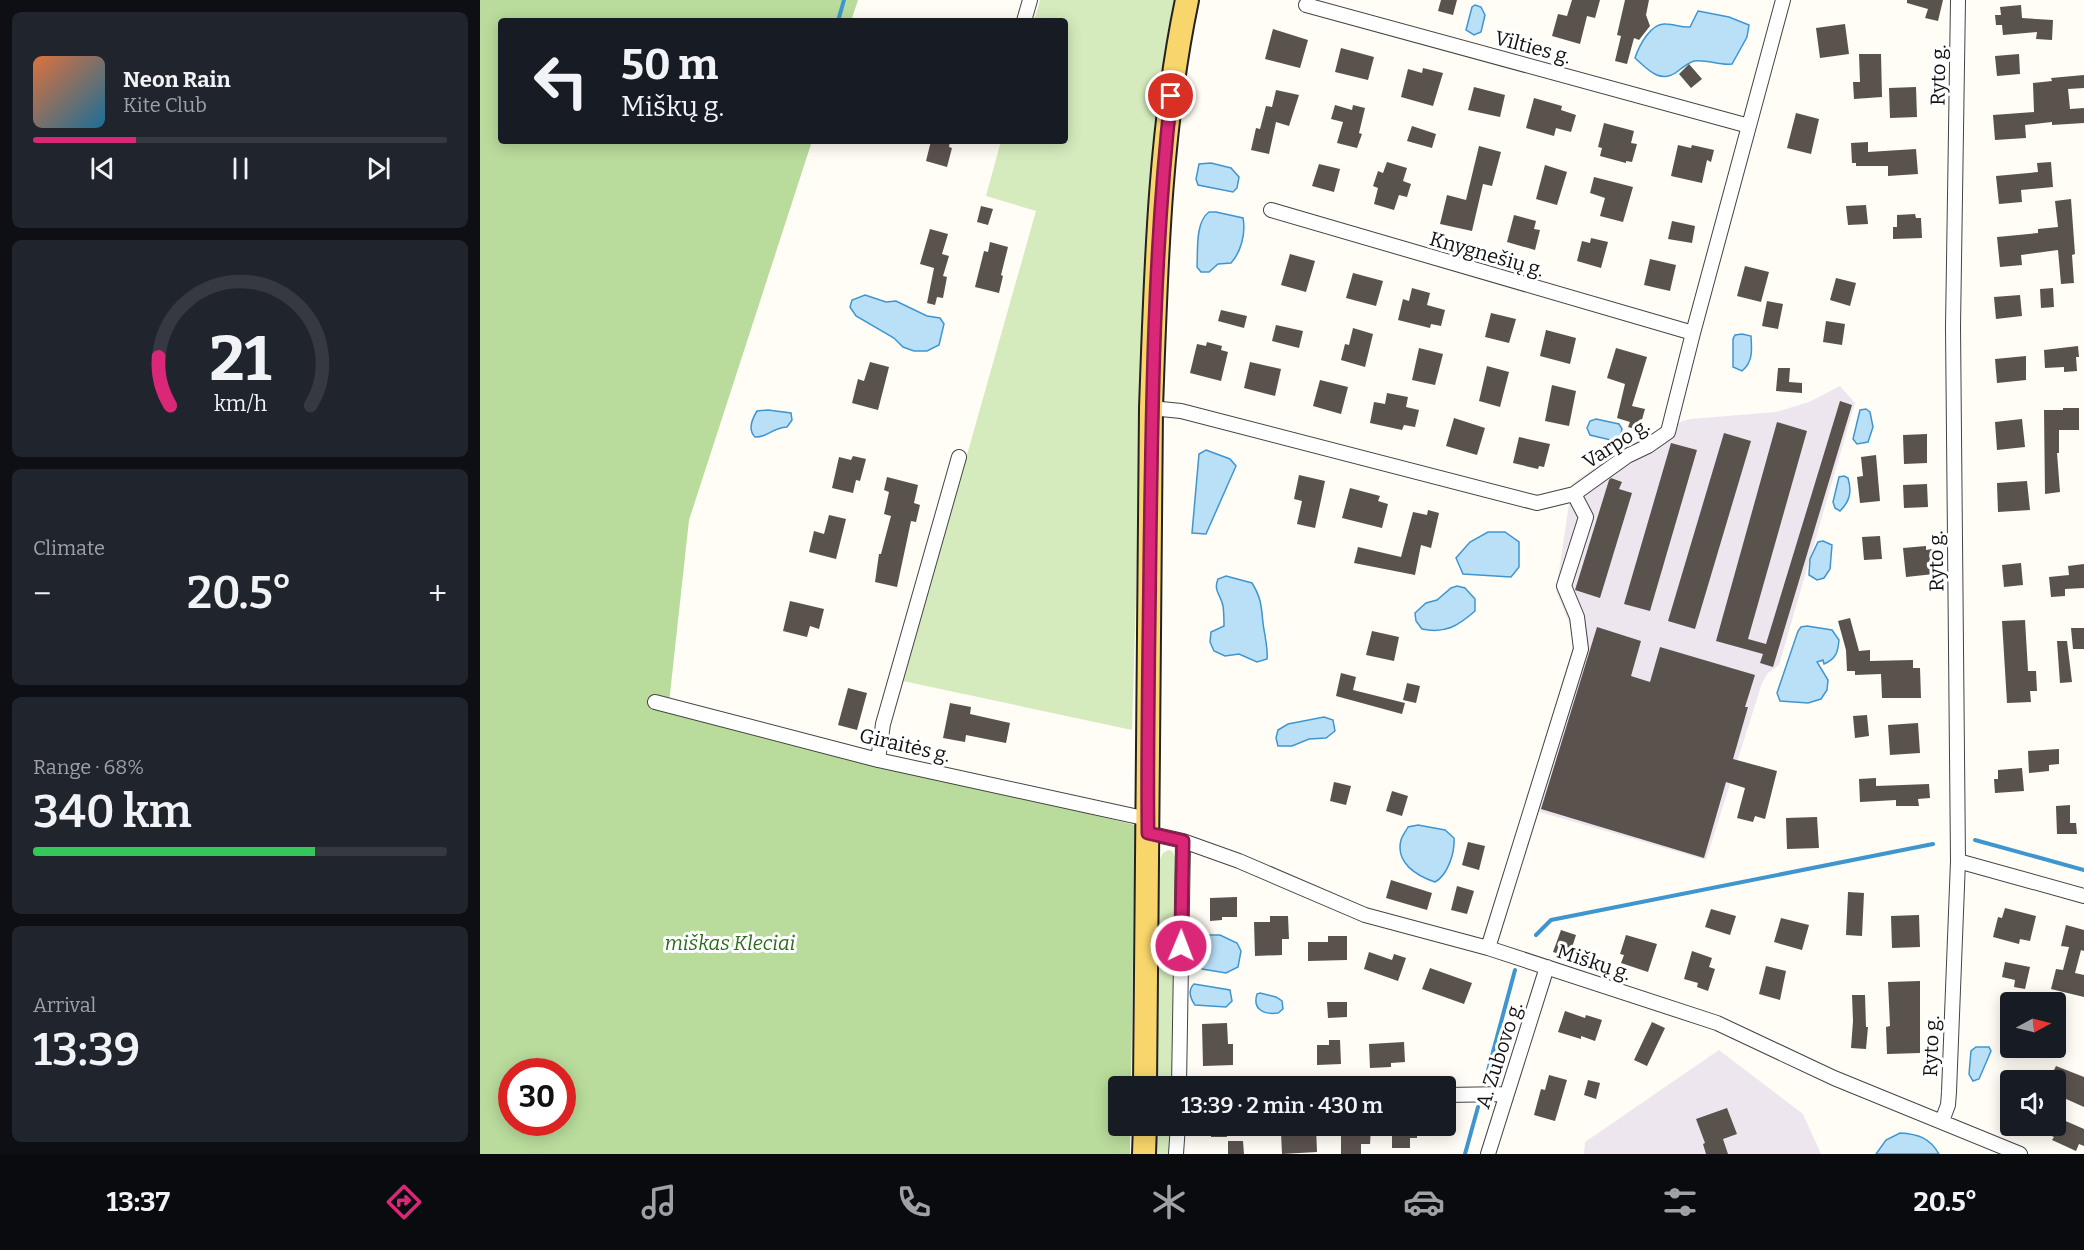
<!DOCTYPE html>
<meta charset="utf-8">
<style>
:root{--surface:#171b24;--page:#20242c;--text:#f1f3f6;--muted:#9ea1a6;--line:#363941;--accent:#db2777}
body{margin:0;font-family:Bitter,serif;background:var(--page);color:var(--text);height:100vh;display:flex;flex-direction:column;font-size:22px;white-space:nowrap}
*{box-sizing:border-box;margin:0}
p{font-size:20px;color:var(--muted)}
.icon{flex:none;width:33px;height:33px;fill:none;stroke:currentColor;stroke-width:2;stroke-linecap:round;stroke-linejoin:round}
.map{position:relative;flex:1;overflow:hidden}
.drawer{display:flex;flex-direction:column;gap:12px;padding:12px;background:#0d0f14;width:480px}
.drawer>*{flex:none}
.hud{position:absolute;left:18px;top:18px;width:570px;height:126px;border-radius:6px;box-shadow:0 3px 15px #0003;background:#171b24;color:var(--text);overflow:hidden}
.needle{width:39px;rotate:83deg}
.tools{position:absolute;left:1520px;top:992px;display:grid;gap:12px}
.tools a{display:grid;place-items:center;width:66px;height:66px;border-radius:6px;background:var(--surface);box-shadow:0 3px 15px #0003;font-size:30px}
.speed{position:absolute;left:18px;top:1058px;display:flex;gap:12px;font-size:30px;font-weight:700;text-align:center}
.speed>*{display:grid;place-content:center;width:78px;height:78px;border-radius:50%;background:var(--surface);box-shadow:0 3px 15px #0003;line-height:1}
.speed .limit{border:9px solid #d22;background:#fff;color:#111}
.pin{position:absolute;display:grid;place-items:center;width:51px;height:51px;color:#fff;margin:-26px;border:3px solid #fff;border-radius:50%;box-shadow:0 2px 6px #0007}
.me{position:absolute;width:66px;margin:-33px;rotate:1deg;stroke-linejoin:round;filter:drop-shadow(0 0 4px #0008)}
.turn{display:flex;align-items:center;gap:21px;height:126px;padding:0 24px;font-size:27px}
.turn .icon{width:78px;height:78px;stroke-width:2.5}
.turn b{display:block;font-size:42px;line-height:51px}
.big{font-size:45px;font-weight:600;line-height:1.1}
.drawer .card{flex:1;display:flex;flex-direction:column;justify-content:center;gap:9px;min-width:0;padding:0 21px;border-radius:9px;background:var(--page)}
.drawer .dial{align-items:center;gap:0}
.dial svg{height:156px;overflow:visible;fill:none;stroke:var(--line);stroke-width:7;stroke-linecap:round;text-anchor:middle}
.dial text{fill:var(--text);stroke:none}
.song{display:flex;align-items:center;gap:18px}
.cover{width:72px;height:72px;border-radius:9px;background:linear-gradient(135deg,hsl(20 70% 55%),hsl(200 70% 35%))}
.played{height:6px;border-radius:3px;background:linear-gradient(90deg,var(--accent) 25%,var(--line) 25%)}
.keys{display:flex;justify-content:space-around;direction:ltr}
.heat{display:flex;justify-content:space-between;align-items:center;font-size:33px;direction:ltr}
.charge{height:9px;border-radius:4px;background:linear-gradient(90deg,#34c759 68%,var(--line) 0)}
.trip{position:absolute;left:628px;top:1076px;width:348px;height:60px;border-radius:6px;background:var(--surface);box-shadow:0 3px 15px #0003;font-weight:600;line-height:60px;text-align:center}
.tab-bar{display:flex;height:96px;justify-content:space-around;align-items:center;background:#090b0e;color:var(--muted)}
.tab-bar .icon{width:42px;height:42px}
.tab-bar .selected{color:var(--accent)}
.tab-bar b{font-size:27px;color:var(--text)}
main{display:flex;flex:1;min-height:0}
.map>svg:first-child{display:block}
.industrial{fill:#eee6ef}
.green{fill:#d5ebbd}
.forest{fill:#b9dc9c;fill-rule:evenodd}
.water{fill:#b9e0f7;stroke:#3f96cf;stroke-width:1.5}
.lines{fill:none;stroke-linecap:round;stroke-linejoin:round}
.stream{stroke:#3f96cf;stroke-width:4}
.building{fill:#5a524d}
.minor-casing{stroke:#444;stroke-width:16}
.primary-casing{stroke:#222;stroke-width:26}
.minor{stroke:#fff;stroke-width:14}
.primary{stroke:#f9d66b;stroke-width:22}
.route-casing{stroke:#8e194d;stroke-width:15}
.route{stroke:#db2777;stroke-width:10}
.labels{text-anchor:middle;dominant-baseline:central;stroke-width:6;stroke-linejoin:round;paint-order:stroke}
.street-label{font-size:20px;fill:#111;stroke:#fff}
.park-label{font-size:20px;font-style:italic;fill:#2f6b1f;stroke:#fff}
</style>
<main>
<section class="drawer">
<div class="card">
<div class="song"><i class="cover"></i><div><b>Neon Rain</b><p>Kite Club</p></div></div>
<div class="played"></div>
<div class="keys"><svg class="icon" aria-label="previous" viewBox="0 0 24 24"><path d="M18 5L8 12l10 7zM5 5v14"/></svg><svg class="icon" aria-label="pause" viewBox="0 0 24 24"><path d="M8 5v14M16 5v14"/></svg><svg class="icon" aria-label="next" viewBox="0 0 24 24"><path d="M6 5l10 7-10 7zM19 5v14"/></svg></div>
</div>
<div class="card dial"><svg viewBox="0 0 100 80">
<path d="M14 69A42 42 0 1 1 86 69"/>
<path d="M14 69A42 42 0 0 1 8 44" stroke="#db2777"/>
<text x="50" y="56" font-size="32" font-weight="700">21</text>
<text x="50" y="72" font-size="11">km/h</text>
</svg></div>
<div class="card"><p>Climate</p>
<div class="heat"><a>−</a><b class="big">20.5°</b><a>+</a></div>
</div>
<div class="card"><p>Range · 68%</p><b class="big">340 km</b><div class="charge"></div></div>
<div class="card"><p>Arrival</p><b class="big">13:39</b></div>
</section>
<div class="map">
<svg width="1604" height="1154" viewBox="0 0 1604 1154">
<rect width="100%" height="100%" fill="#fffdf5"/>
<path class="industrial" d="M1360 386 1375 403 1299 665 1288 673 1282 683 1226 860 1046 808 1096 639 1076 591 1092 484 1133 454 1182 428 1210 419 1296 412 1329 402Z
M1239 1050 1323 1114 1341 1154H1104L1105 1142Z"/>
<path class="green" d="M560 0H695L677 115 667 222 652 730 423 681 556 211 506 196 521 141H585V21H554Z
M688 850 692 851 695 857 692 1086H676L679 861 683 853Z
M675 1125H691L690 1154H674Z"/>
<path class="forest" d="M0 0H378L371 21H21V141H332L209 520 188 712 655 825 651 1086H639V1125H650V1154H0ZM32 1071H82V1122H32Z"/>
<path class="water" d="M995 5 1001 7 1005 15 1001 32 994 35 986 30 992 7Z
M1218 11 1249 17 1269 25 1267 37 1252 64C1240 66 1227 59 1214 61 1208 63 1203 67 1198 71 1181 85 1168 70 1155 58 1159 46 1171 22 1186 24 1195 24 1202 28 1210 27Z
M731 163 751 168 759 177 757 188 753 192 718 185 716 179 719 164Z
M729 212H736L763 218C766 233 761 252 751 263L738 264 729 272H721L717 267C718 251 715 222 729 212Z
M385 295 406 302 416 301 447 316 460 318 464 324 459 345 447 351H434L423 347 414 338 376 316 370 307 372 300Z
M1262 334 1271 336C1272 350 1273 362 1262 371L1253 367V339L1255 335Z
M1386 409 1390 412 1393 427 1388 442 1377 444 1373 439 1380 410Z
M288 410 311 413 312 420 307 427C291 428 287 438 275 437 268 430 272 419 277 411Z
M1116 419 1139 424 1142 429 1140 438 1135 441 1110 435 1107 428 1110 421Z
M726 450 750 459 756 466 726 534 712 533 719 454Z
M1364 476 1368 478C1372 492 1370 501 1360 511L1355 508 1353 502 1359 477Z
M1008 532H1025L1039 542V567L1031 577 983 574 976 558 990 542Z
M1343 541 1352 545 1350 569 1344 578 1337 580 1329 575 1330 559 1338 542Z
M746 576 772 583C785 604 780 613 785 635 786 644 788 650 787 659L777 662 759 654 745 656 734 651 730 642 731 632 744 626C744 619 744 613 743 606 741 595 733 591 738 579Z
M977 586 985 588 995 599V611C978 626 965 634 942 629L936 621 935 613 946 603 957 600 971 588Z
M1327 626 1352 630 1359 640C1358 652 1356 659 1344 664L1343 660 1337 662 1348 680 1347 690 1341 699 1328 703 1300 701 1297 693 1318 631 1321 627Z
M844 717 853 720 855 731 846 738 829 739 812 746H798L796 738 798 730 808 724Z
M938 825 965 830 974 838C975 852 968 875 955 882 937 876 915 863 921 840 922 836 926 831 928 827Z
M728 935H740L757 943 761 951 758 967 746 973 722 969C714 956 713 942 728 935Z
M714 984 750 990 752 1001 746 1007 715 1005C710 998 708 990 714 984Z
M780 993 796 997 802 1001 803 1009 798 1013C785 1015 772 1010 777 994Z
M1496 1047H1509L1511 1051 1499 1079 1493 1081 1489 1074 1491 1051Z
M1420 1133C1438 1134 1450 1138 1459 1154H1396L1406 1140Z"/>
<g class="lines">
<path class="stream" d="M358 21 364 0
M1495 840 1604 870
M1056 935 1071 920 1453 844
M1006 1078 1035 970
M985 1154 998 1107"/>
</g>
<path class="building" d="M961 0H977L973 15 958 11Z
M1092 0H1120L1115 18 1107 16 1100 44 1072 36 1078 14 1087 16Z
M1145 0H1169L1166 15 1170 26 1159 40 1154 38 1147 64 1135 61 1141 36 1137 35Z
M1427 0H1463L1458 21 1445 18 1448 9 1427 3Z
M1541 5 1542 18 1573 20 1572 40 1556 39 1557 32 1523 35 1522 25H1516L1515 15H1521L1520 7Z
M1365 24 1369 54 1340 58 1336 28Z
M793 29 828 40 820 68 785 59Z
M861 48 894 57 888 80 855 72Z
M1379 54H1401L1402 97 1374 99 1373 82H1380Z
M1539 54 1540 74 1517 76 1515 56Z
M1209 64 1222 79 1211 88 1199 74Z
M943 68 963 73 953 106 921 97 928 69 942 73Z
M1604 75V88L1588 89 1590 109 1604 108V123L1572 125V122L1545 125 1546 138 1515 140 1513 115 1554 112 1553 83 1572 81 1571 78Z
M994 87 1025 95 1020 117 988 110Z
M1436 87 1437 117 1410 118 1409 88Z
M796 90 819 95 809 126 796 122 789 154 771 150 776 128 780 129 786 106 792 107Z
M1054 98 1082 106 1081 110 1096 115 1091 132 1076 128 1074 136 1046 128Z
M855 105 872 110 873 105 885 108 879 133 882 134 877 148 857 143 863 122 851 119Z
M1316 113 1339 119 1331 154 1307 148Z
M1124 123 1154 131 1151 143 1157 144 1152 162 1146 161V163L1120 156 1122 148 1118 147Z
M932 126 956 134 952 148 927 141Z
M451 141H470L469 147 472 148 467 167 446 161Z
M1388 142V152L1436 149 1438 174 1408 176V166H1376V163H1372L1371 143Z
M1198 145 1211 148 1212 145 1234 150 1231 162 1227 160 1222 183 1191 176Z
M999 146 1021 152 1012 186 1003 184 992 231 960 224 967 195 986 200Z
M907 162 927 168 923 181 931 184 927 197 919 195 914 210 894 204 898 188 893 186 898 171 903 173Z
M1571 162 1573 187 1541 190 1542 202 1519 204 1516 176 1558 172 1557 163Z
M839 164 860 169 854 192 832 186Z
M1065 165 1087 172 1077 205 1056 199Z
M1114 177 1153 187 1143 222 1120 216 1125 198 1110 193Z
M1591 199 1595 254 1592 255 1594 283 1581 284 1578 250 1541 255 1542 265 1520 267 1517 237 1558 233V229L1578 227 1575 201Z
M1386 205 1388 224 1368 225 1366 206Z
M501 206 513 209 508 225 497 222Z
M1435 214 1436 218H1441L1442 238 1413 239V227H1417V215Z
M1034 215 1056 221 1054 229 1060 230 1055 250 1027 242Z
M1192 221 1215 226 1212 243 1188 239Z
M450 229 468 234 462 254 469 256 463 276 467 277 463 298 457 297 455 305 447 303 454 268 440 264Z
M1111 238 1128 242 1121 268 1097 261 1102 241 1110 243Z
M510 242 528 247 521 275 523 276 519 293 495 287 504 251 508 252Z
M810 254 835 261 826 292 801 285Z
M1170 259 1196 265 1190 291 1164 285Z
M1265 266 1289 272 1281 302 1257 296Z
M873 273 903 281 896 306 866 298Z
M1356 278 1376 283 1370 306 1350 300Z
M932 288 950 293 947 305 965 310 961 326 951 324 950 328 918 320 923 299 929 301Z
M1573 288 1574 307 1561 308 1560 289Z
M1540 295 1542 316 1516 319 1514 297Z
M1287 301 1303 304 1298 329 1282 326Z
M741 310 767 316 764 328 738 321Z
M1011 313 1036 319 1029 343 1005 337Z
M1346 321 1365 324 1362 345 1343 342Z
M796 325 823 331 819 348 792 341Z
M873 328 893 334 885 367 861 360 865 344 869 345Z
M1066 330 1096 338 1090 364 1060 356Z
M727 342 742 346 741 350 748 352 741 381 710 373 717 344 726 346Z
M1598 346 1599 357H1596L1597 371 1584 372V367L1565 368 1564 350Z
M939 348 963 354 955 385 932 380Z
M1136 348 1167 357 1152 406 1165 409 1159 430 1148 427 1150 422 1137 418 1145 384 1127 378Z
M1546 356V380L1517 383 1515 359Z
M390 362 409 367 398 410 372 403 378 379 384 381Z
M770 362 801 369 795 396 764 388Z
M1007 366 1029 372 1020 407 999 401Z
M1298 368H1310L1309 382 1322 383V393L1296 391Z
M840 380 868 387 861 414 833 406Z
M1072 385 1096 391 1089 426 1065 421Z
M907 393 928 397 926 407 939 410 935 427 924 425 922 430 890 423 894 402 905 404Z
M1360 401 1372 405 1293 667 1280 663 1283 654 1236 641 1297 422 1327 431 1268 639 1286 644Z
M1583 408H1599V430H1579V453H1577L1580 492 1565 494 1564 410H1583Z
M974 418 1005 428 997 455 966 446Z
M1542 419 1545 447 1517 450 1515 422Z
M1244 433 1271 441 1215 629 1188 621Z
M1447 434V463L1424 464 1423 435Z
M1039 437 1070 444 1064 467 1059 466 1058 469 1033 463Z
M1191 443 1217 450 1170 611 1144 604Z
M1396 455 1400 501 1380 503 1377 477 1383 476 1381 457Z
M373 456 386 459 380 481 376 480 373 493 352 488 359 457 371 460Z
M819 475 845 481 835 528 817 524 822 501 814 499Z
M407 477 438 485 434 503 440 505 436 522 431 521 417 587 395 582 399 554H401L411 516 404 514 409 492 404 490Z
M1131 478 1142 482 1139 489 1152 493 1120 598 1095 590 1129 480Z
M1547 481 1550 510 1518 512 1517 483Z
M1447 484 1448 507 1424 508 1423 485Z
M870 488 900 496 898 501 908 504 902 528 862 518Z
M948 510 959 513 951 548 941 545 935 575 874 563 878 547 921 557 933 512 947 515Z
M349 515 366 519 356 559 329 552 334 531 344 534Z
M1400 536 1402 559 1384 560 1382 537Z
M1446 546V550L1452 549 1454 574 1426 577 1423 548Z
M1541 563 1543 585 1524 587 1522 565Z
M1604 564V588L1585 589V596L1571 597 1569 577 1589 575 1588 566Z
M310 601 344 609 339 629 330 626 327 637 303 631Z
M1370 618 1379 651 1390 650V661L1433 660V668H1440L1441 698H1402L1401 674 1375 675V671H1367L1366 650 1358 621Z
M1545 620 1548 671H1556L1557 691H1550L1551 702 1527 703 1522 621Z
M1117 627 1161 641 1151 676 1170 682 1180 647 1275 675 1265 707H1268L1253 759 1297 771 1285 819 1275 816 1273 822 1257 818 1265 788 1246 782 1224 858 1061 809Z
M1591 628H1604V649H1593Z
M892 631 919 637 914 661 886 655Z
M1577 641H1587L1592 682 1580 683Z
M861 673 876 677 873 690 925 703 922 714 856 696Z
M927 683 940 686 936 703 923 700Z
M368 688 387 693 377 730 358 725Z
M470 703 491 707 490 714 530 723 526 743 486 735 485 742 463 738Z
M1387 715 1389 736 1375 738 1373 716Z
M1438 723 1440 753 1410 755 1408 725Z
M1579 749V764L1569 765V771L1549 773 1548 751Z
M1542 768 1544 791 1515 793 1514 779H1518V770Z
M1396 778V786L1449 784 1450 798 1438 799 1439 806H1416V800L1380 802 1379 779Z
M854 782 871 786 866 805 850 801Z
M912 791 928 796 922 816 906 811Z
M1590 805V823H1596L1597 834H1577L1576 806Z
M1337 817 1339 848 1307 849 1306 818Z
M988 842 1005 846 999 870 982 865Z
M911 880 952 893 947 910 906 898Z
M977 886 994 891 987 914 971 910Z
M1368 892 1384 893 1382 936 1366 935Z
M757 897V917H742V920L730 921V898Z
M1525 908 1556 916 1550 941 1540 939 1539 944 1513 937 1518 917 1522 918Z
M1231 909 1256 916 1250 935 1225 927Z
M1439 915 1440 947 1412 948 1411 916Z
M790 916H808L809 939H802V955L775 956 774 922H790Z
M1301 918 1329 925 1322 950 1294 942Z
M1586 925 1604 930V951L1601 950 1595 973 1604 975V997L1571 989 1576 969 1583 970 1589 947 1581 946Z
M1081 930 1096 935 1089 957 1073 952Z
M1146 935 1177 944 1168 972 1141 963 1144 955 1140 954Z
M848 936H867V960L828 961V942H848Z
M1212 951 1232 958 1229 967 1235 969 1228 991 1217 987 1218 983 1204 979Z
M889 952 912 960 914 954 926 958 918 981 884 969Z
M1525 962 1550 967 1545 989 1534 987 1535 980 1522 977Z
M1286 966 1306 971 1300 1000 1279 994Z
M950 968 992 983 984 1004 942 989Z
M1440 981V1053L1407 1054 1406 1027 1410 1026 1408 982Z
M1372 995H1385L1386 1027H1388L1386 1049 1371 1048 1373 1021Z
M847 1002H867V1017L848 1018Z
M1085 1011 1105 1018 1106 1015 1122 1020 1115 1041 1101 1036V1039L1078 1032Z
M1172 1022 1185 1028 1167 1066 1154 1060Z
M747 1023 748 1044H753V1065L723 1066 722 1024Z
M849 1040H860L861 1064 837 1065V1045H849Z
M924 1042 925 1062 911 1063V1067L890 1068 889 1044Z
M1576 1066 1604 1077V1107L1575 1094V1080H1569Z
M1069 1075 1087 1080 1075 1121 1054 1115 1061 1089 1065 1090Z
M1108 1080 1120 1083 1116 1099 1104 1095Z
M1247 1108 1257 1134 1243 1139 1248 1154H1226L1223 1144 1225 1143 1216 1119Z
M1581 1119 1604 1129V1146L1599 1144 1596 1151 1572 1140 1574 1137 1546 1126 1579 1125Z
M731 1125H746L747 1137H731Z
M912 1125H937V1138H930V1148H912Z
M836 1127 837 1152 802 1154 801 1133 813 1132 812 1128Z
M861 1128 891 1129 890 1144H881V1154H861Z
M748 1141H763L764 1154H748Z"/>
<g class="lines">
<g class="minor-casing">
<path id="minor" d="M826 5 1269 126
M544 21 550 0
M791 210 1213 333
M671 408 701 411 1057 503 1094 494 1147 456 1168 446 1188 432 1213 333 1303 0
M175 702 398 760 668 819
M398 760 403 724 479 457
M668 833 703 841 759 861 885 915 1008 948 1237 1023 1354 1078 1540 1154
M1478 861 1604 896
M1008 948 1101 649 1097 617 1084 586 1106 517 1094 494
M699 1086 703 841
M966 1095 1027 1094
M1462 1121 1468 1105 1469 1092 1478 861 1473 327 1478 0
M696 1154 698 1125
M1008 1154 1067 967"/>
</g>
<g class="primary-casing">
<path id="primary" d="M665 1086 671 408C676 272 679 134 707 0
M664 1154 665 1125"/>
</g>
<use href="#minor" class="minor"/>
<use href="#primary" class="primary"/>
</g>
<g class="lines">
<g class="route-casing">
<path id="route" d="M691 96C674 248 672 399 670 551 669 645 667 739 668 833L703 841 701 946"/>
</g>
<use href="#route" class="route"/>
</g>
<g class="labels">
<g class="street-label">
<text transform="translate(1053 47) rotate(15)">Vilties g.</text>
<text transform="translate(1458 75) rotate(-89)">Ryto g.</text>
<text transform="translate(1007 254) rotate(16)">Knygnešių g.</text>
<text transform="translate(1136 443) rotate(-33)">Varpo g.</text>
<text transform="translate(1456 561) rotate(-91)">Ryto g.</text>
<text transform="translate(425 745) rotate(13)">Giraitės g.</text>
<text transform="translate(1114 962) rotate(18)">Miškų g.</text>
<text transform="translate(1451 1046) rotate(-88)">Ryto g.</text>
<text transform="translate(1019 1055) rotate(-72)">A. Zubovo g.</text>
</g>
<g class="park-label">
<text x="250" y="943">miškas Kleciai</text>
</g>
</g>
</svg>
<div class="tools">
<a><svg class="needle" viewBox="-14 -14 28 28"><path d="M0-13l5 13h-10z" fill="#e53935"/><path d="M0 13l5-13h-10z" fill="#9ea1a6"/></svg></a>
<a><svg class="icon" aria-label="sound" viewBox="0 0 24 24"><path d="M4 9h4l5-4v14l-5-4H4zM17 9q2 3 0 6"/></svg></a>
</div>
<div class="speed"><div class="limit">30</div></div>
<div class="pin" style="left:691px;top:96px;background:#d93025"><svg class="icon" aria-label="arrive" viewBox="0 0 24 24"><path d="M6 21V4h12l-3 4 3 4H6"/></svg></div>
<svg class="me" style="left:701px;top:946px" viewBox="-20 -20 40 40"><circle r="17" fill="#db2777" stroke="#fff" stroke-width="3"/><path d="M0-11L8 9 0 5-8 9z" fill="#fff"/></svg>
<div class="trip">13:39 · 2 min · 430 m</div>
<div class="hud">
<div class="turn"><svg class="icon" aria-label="left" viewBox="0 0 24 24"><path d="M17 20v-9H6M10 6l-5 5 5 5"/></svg><div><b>50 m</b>Miškų g.</div></div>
</div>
</div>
</main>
<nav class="tab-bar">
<b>13:37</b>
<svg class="icon selected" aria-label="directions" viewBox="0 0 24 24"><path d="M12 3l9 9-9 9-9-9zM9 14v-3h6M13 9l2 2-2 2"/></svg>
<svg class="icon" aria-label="music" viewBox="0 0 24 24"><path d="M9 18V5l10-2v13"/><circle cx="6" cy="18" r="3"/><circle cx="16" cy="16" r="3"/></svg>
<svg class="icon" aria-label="phone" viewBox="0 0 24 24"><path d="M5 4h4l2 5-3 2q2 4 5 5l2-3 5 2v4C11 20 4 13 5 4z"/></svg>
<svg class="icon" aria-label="climate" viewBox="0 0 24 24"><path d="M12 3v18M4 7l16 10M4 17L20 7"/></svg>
<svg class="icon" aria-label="car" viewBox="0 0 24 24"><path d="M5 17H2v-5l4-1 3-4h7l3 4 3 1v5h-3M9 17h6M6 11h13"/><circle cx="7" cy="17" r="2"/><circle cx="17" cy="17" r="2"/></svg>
<svg class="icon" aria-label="filters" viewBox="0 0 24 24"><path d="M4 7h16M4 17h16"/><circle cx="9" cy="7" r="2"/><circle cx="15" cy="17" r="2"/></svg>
<b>20.5°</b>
</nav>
